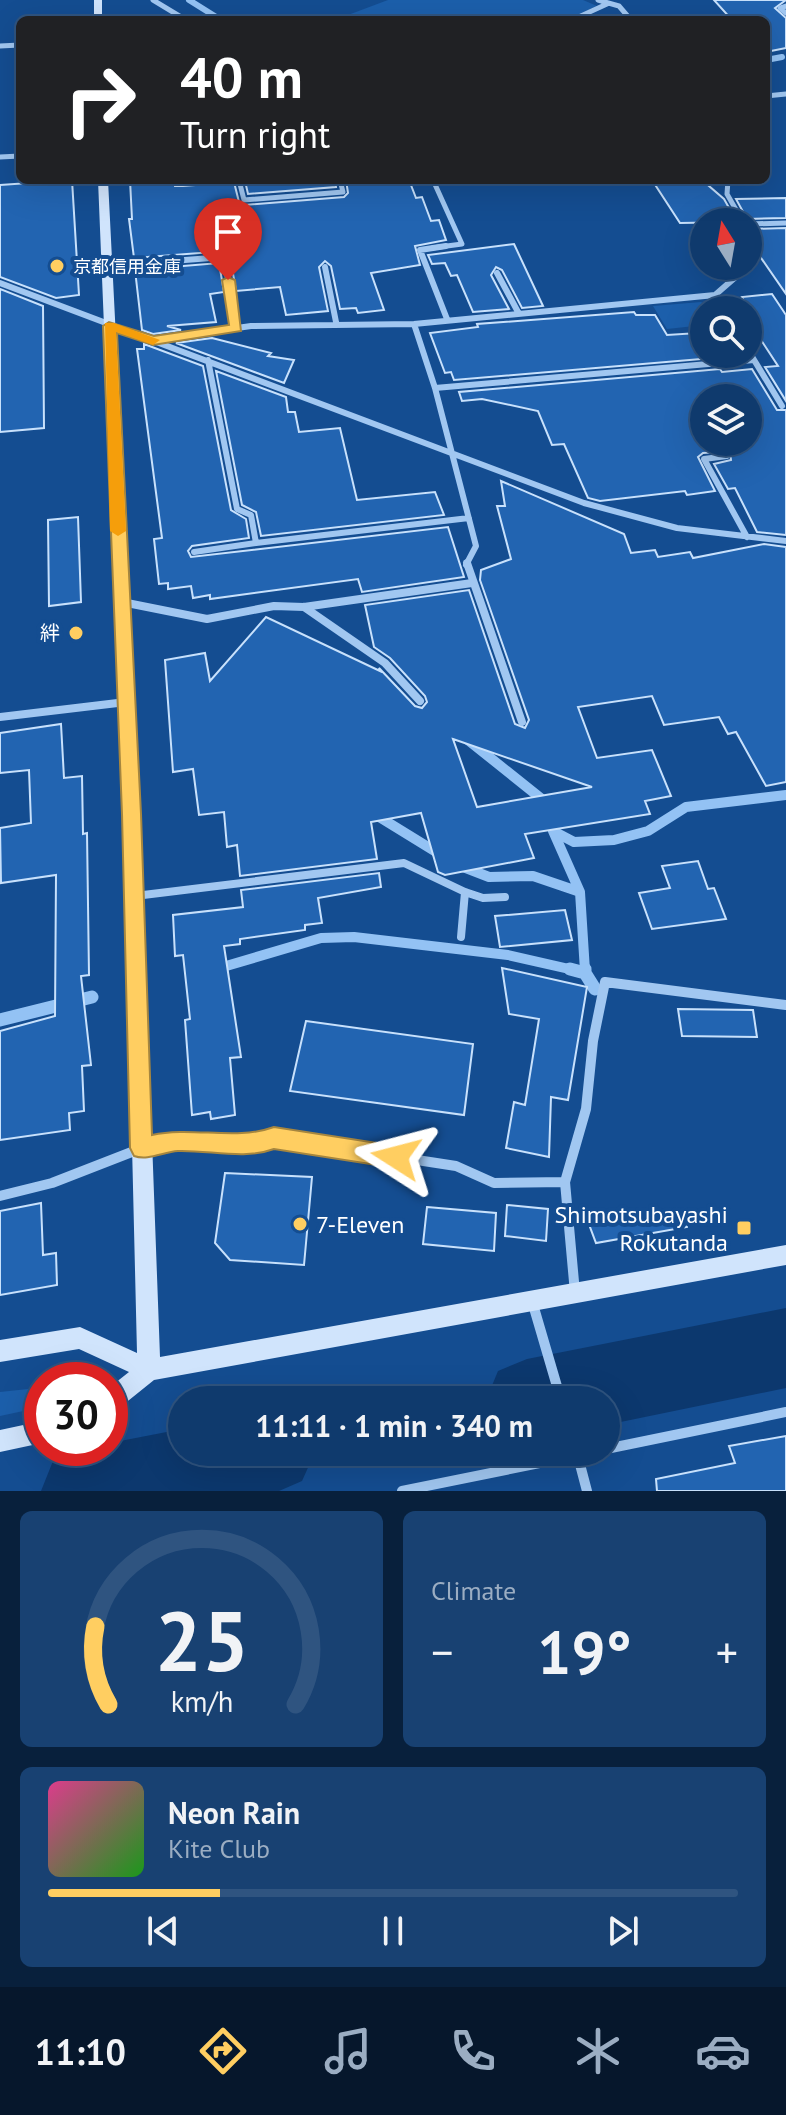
<!DOCTYPE html>
<meta charset="utf-8">
<style>
:root{--surface:#0f3a6d;--page:#184172;--text:#f1f3f6;--muted:#9badc2;--line:#2f5480;--accent:#ffce61}
body{margin:0;font-family:"PT Sans","Noto Sans JP",sans-serif;background:var(--page);color:var(--text);height:100vh;display:flex;flex-direction:column;font-size:30px;white-space:nowrap}
*{box-sizing:border-box;margin:0}
p{font-size:26px;color:var(--muted)}
.icon{flex:none;width:44px;height:44px;fill:none;stroke:currentColor;stroke-width:2;stroke-linecap:round;stroke-linejoin:round}
.map{position:relative;height:1491px;overflow:hidden}
.sheet{display:flex;flex-direction:column;gap:20px;padding:20px;background:#08203c;flex:1}
.sheet>*{flex:none}
.top-card{position:absolute;left:16px;top:16px;width:754px;height:168px;border-radius:12px;box-shadow:0 8px 32px #0002,0 0 0 2px var(--line);background:#202124;color:#fff;overflow:hidden}
.needle{width:52px;rotate:349deg}
.controls{position:absolute;left:690px;top:208px;display:grid;gap:16px}
.controls a{display:grid;place-items:center;width:72px;height:72px;border-radius:50%;background:var(--surface);box-shadow:0 8px 32px #0002,0 0 0 2px var(--line);font-size:40px}
.speed{position:absolute;left:24px;top:1362px;display:flex;gap:16px;font-size:40px;font-weight:700;text-align:center}
.speed>*{display:grid;place-content:center;width:104px;height:104px;border-radius:50%;background:var(--surface);box-shadow:0 8px 32px #0002,0 0 0 2px var(--line);line-height:1}
.speed .limit{border:12px solid #d22;background:#fff;color:#111}
.pin{position:absolute;display:grid;place-items:center;width:68px;height:68px;color:#fff;margin:-82px -34px;border-radius:50% 50% 50% 0;rotate:-45deg;box-shadow:0 0 8px #0007}
.pin .icon{rotate:45deg}
.me{position:absolute;width:88px;margin:-44px;rotate:279deg;stroke-linejoin:round;filter:drop-shadow(0 0 6px #0008)}
.turn{display:flex;align-items:center;gap:28px;height:168px;padding:0 32px;font-size:36px}
.turn .icon{width:104px;height:104px;stroke-width:2.5}
.turn b{display:block;font-size:56px;line-height:68px}
.big{font-size:60px;font-weight:700;line-height:1.1}
.sheet .card{flex:1;display:flex;flex-direction:column;justify-content:center;gap:12px;min-width:0;padding:0 28px;border-radius:12px;background:var(--page)}
.sheet .dial{align-items:center;gap:0}
.dial svg{height:208px;overflow:visible;fill:none;stroke:var(--line);stroke-width:7;stroke-linecap:round;text-anchor:middle}
.dial text{fill:var(--text);stroke:none}
.song{display:flex;align-items:center;gap:24px}
.cover{width:96px;height:96px;border-radius:12px;background:linear-gradient(135deg,hsl(330 70% 55%),hsl(120 70% 35%))}
.played{height:8px;border-radius:4px;background:linear-gradient(90deg,var(--accent) 25%,var(--line) 25%)}
.keys{display:flex;justify-content:space-around;direction:ltr}
.heat{display:flex;justify-content:space-between;align-items:center;font-size:44px;direction:ltr}
.sheet .tiles{flex:1;display:grid;gap:20px;grid-template-columns:1fr 1fr}
.card:last-child{grid-column:span 2}
.trip{position:absolute;left:168px;top:1386px;width:452px;height:80px;border-radius:40px;background:var(--surface);box-shadow:0 8px 32px #0002,0 0 0 2px var(--line);font-weight:700;line-height:80px;text-align:center}
.menu{display:flex;height:128px;justify-content:space-around;align-items:center;background:#06172c;color:var(--muted)}
.menu .icon{width:56px;height:56px}
.menu .current{color:var(--accent)}
.menu b{font-size:36px;color:var(--text)}
.map>svg:first-child{display:block}
.green{fill:#1c5fab}
.lines{fill:none;stroke-linecap:round;stroke-linejoin:round}
.stream-far2{stroke:#93c2f4;stroke-width:6}
.stream-far1{stroke:#93c2f4;stroke-width:10}
.stream{stroke:#93c2f4;stroke-width:13}
.river{fill:#0c386e;fill-rule:evenodd}
.building{fill:#2264b1;stroke:#c8e1fc;stroke-width:2;fill-rule:evenodd}
.street-far3{stroke:#a1c7f1;stroke-width:5}
.street-far2{stroke:#a1c7f1;stroke-width:6}
.street-far1{stroke:#a1c7f1;stroke-width:8}
.street{stroke:#a1c7f1;stroke-width:10}
.secondary{fill:#d0e4fc;fill-rule:evenodd}
.route{fill:#ffce61;stroke:#a6863f;stroke-width:2}
.slow{fill:#f59e0b}
.poi-dot{fill:#ffce61;stroke:#144d91;stroke-width:3}
.labels{text-anchor:middle;dominant-baseline:central;stroke-width:8;stroke-linejoin:round;paint-order:stroke}
.far-poi-label{font-size:18px;fill:#fff;stroke:#144d91;text-anchor:start}
.poi-label{font-size:20px;fill:#fff;stroke:#144d91;text-anchor:end}
.near-poi-label{font-size:24px;fill:#fff;stroke:#144d91;text-anchor:end}
</style>
<div class="map">
<svg width="786" height="1491" viewBox="0 0 786 1491">
<rect width="100%" height="100%" fill="#144d91"/>
<path class="green" d="M388 0H583L597 6 566 20H351L348 15Z
M701 302 716 310H704V325L667 329 653 306Z
M28 1389V1410L0 1416V1392Z"/>
<g class="lines">
<path class="stream-far2" d="M189 0 221 20
M766 60 782 57"/>
<path class="stream-far1" d="M468 740 548 804
M376 815 441 855
M553 818V831L580 892
M553 831 574 842 614 840 648 831 686 807 786 795
M458 865 489 877 533 876 580 892 585 971
M216 969 321 938 354 937 508 955 578 971"/>
<path class="stream" d="M570 969 585 973 595 989
M585 969V973
M0 1020 92 997"/>
<path class="river" d="M786 1308V1388L606 1425V1400H486L498 1371 527 1359Z
M182 1429V1452H315L302 1481 279 1491H41L53 1461 83 1449 110 1448V1443Z"/>
</g>
<path class="building" d="M714 0H786L775 8 786 18V48L766 52V20H732Z
M72 180 79 295 56 298 0 277V185Z
M130 180H174L175 186H183L234 182 239 202 244 205 344 197 348 193 346 180H409L416 198 422 197 431 221 439 220 446 240 415 246 420 265 371 273 384 310 358 313 356 308 340 309 331 266 325 261 319 267 328 311 286 315 280 287 236 291 230 256 226 251 134 258 129 219H132Z
M251 180H335L336 187 248 194 245 181Z
M652 180H702L724 199 737 222 680 223Z
M786 198V218L747 219 736 199Z
M786 228V294L748 239V229Z
M514 244 543 306 522 308 502 270 496 267 491 275 509 309 473 312 457 275 451 276 445 263 432 264 428 255Z
M219 263 224 292 210 294 216 322 167 326 181 330 153 334 142 330 135 270Z
M0 289 43 306 44 428 0 432Z
M772 294 786 315V401L765 367 778 366 748 320V310H742L736 302 744 301 742 297Z
M634 312 636 315H655L667 335 698 333 704 343V354L713 358 454 380 451 372 445 373 430 333 478 327 477 324Z
M212 338 271 353 268 356 294 360 284 383 176 343Z
M144 344 203 366 231 510 246 519 249 538 192 546 188 551 191 557 448 527 464 577 362 592 358 579 210 599V595L193 598 191 586 168 589V583L159 584 154 539 162 538 137 349H144Z
M720 369 722 372 752 369 777 410H786V535L757 532 735 488 728 489 714 464 731 460 730 451 703 453 698 457 715 491 687 495 685 491 600 501 588 498 564 444 552 445 538 411 482 399 462 401 459 392ZM704 398H748V442H704Z
M216 371 286 397 288 412H295L299 432 340 428 357 500 435 492 444 515 261 536 256 512 242 505Z
M501 481 624 534 631 553 655 550 658 557 690 552 693 558 764 544 786 547V782L766 786 736 732 728 734 719 717 664 725 652 696 578 707 597 758 652 750 671 796 645 801 650 814 525 834 534 858 445 875 438 872 421 813 371 822 377 859 240 876 237 845 227 847 224 812 199 815 193 769 173 772 165 660 205 653 210 681 266 617 380 671 379 668 415 706 422 708 427 702 425 696 390 658 374 647 365 605 469 590 515 724 525 728 529 720 480 580 481 570 511 559 497 506H505ZM453 739 592 787 477 807Z
M78 517 81 602 49 606 48 520Z
M61 724 64 778 82 776 83 834 87 833 89 975 81 976 91 1065 82 1066 84 1111 69 1113 70 1130 0 1140V1031L55 1016 56 875 1 883 0 828 31 823 29 770 0 773V733Z
M698 861 708 889 714 888 726 919 652 929 639 893 670 888 662 866Z
M379 873 381 887 318 898 322 923 305 925V930L240 939V944L224 946 241 1057 230 1058 235 1115 211 1119 210 1112 192 1115 185 1020 190 1019 183 955 175 956 173 915 243 907 241 890Z
M565 910 572 940 500 947 495 916Z
M502 968 587 987 568 1100 551 1097 549 1157 506 1148 514 1102 525 1105 539 1019 509 1014Z
M678 1009 753 1010 757 1037 682 1036Z
M306 1021 473 1044 464 1115 290 1091Z
M225 1173 312 1177 304 1265 230 1260 215 1243Z
M41 1203 43 1255 56 1253 57 1285 0 1295V1211Z
M507 1205 548 1209 546 1241 505 1236Z
M427 1207 496 1213 494 1251 423 1244Z
M584 1211 687 1216V1227L596 1243Z
M786 1436V1491H657L656 1479 735 1463 729 1446Z"/>
<g class="lines">
<path class="street-far3" d="M153 0 186 20
M598 0 619 6 631 20
M786 6 780 8 786 13
M572 20 607 4
M0 46 20 45
M766 96 786 94
M20 104V128
M0 157 20 156
M239 180 244 200 343 192 340 180
M728 180 727 194 743 222
M748 224 786 223
M432 248 462 244 433 180"/>
<path class="street-far2" d="M446 246 420 250 447 319
M107 266 224 257 237 328
M325 267 336 322
M497 273 518 312
M0 283 584 503 677 528 786 541
M715 295 724 310
M414 324 435 388 476 546 466 565
M154 340 251 326 414 324 715 295 738 275 739 266
M748 350 782 406
M208 360 237 509 251 515 256 543 469 518
M435 388 754 360
M727 456 704 459 747 537
M194 552 256 543"/>
<path class="street-far1" d="M467 563 522 722
M122 602 207 619 274 606 304 607 472 583
M304 607 385 663 420 701
M0 717 126 702
M135 896 404 863 465 892 483 898 505 897
M461 937 465 892"/>
<path class="street" d="M0 1196 52 1183 142 1148 175 1141 259 1143 274 1138 456 1166 494 1183 565 1182
M575 1293 565 1182 586 1109 593 1041 605 982 786 1005
M532 1301 561 1400
M606 1449 786 1412
M577 1453 587 1491
M402 1491 594 1452"/>
<path class="secondary" d="M94 0H102V20H94Z
M98 180H108L140 814 160 1357 786 1245V1265L154 1380 118 1409 110 1412V1387L129 1372 79 1349 0 1362V1340L80 1327 137 1353 124 814Z
M42 1421V1443L0 1452V1430Z"/>
</g>
<path class="route" d="M228 277 235 280 241 331 153 345 117 333 141 814 152 1135C192 1126 236 1141 274 1127L396 1146 404 1149 407 1157 404 1165 396 1168 274 1149C244 1160 210 1150 178 1151 163 1152 148 1161 134 1156L130 1148 122 814 103 326 109 322 154 336 229 325 222 280Z"/>
<path class="slow" d="M105 323H114L160 340 153 345 116 332 126 531 118 536 110 531Z"/>
<g class="poi-dot">
<circle cx="57" cy="266" r="8"/>
<circle cx="76" cy="633" r="8"/>
<circle cx="300" cy="1224" r="8"/>
<rect x="736" y="1220" width="16" height="16" rx="4"/>
</g>
<g class="labels">
<g class="far-poi-label">
<text x="73" y="266">京都信用金庫</text>
</g>
<g class="poi-label">
<text x="60" y="633">絆</text>
</g>
<g class="near-poi-label">
<text x="728" y="1214">Shimotsubayashi<tspan x="728" dy="28">Rokutanda</tspan></text>
<text x="316" y="1224" text-anchor="start">7-Eleven</text>
</g>
</g>
</svg>
<div class="controls">
<a><svg class="needle" viewBox="-14 -14 28 28"><path d="M0-13l5 13h-10z" fill="#e53935"/><path d="M0 13l5-13h-10z" fill="#9badc2"/></svg></a>
<a><svg class="icon" aria-label="search" viewBox="0 0 24 24"><circle cx="10" cy="10" r="6"/><path d="M15 15l6 6"/></svg></a>
<a><svg class="icon" aria-label="layers" viewBox="0 0 24 24"><path d="M12 4l9 5-9 5-9-5zM3 14l9 5 9-5"/></svg></a>
</div>
<div class="speed"><div class="limit">30</div></div>
<div class="pin" style="left:228px;top:280px;background:#d93025"><svg class="icon" aria-label="arrive" viewBox="0 0 24 24"><path d="M6 21V4h12l-3 4 3 4H6"/></svg></div>
<svg class="me" style="left:396px;top:1157px" viewBox="-20 -20 40 40"><path d="M0-17L14 15 0 8-14 15z" fill="#ffce61" stroke="#fff" stroke-width="4"/></svg>
<div class="trip">11:11 · 1 min · 340 m</div>
<div class="top-card">
<div class="turn"><svg class="icon" aria-label="right" viewBox="0 0 24 24"><path d="M7 20v-9h11M14 6l5 5-5 5"/></svg><div><b>40 m</b>Turn right</div></div>
</div>
</div>
<section class="sheet">
<div class="tiles">
<div class="card dial"><svg viewBox="0 0 100 80">
<path d="M14 69A42 42 0 1 1 86 69"/>
<path d="M14 69A42 42 0 0 1 9 39" stroke="#ffce61"/>
<text x="50" y="56" font-size="32" font-weight="700">25</text>
<text x="50" y="72" font-size="11">km/h</text>
</svg></div>
<div class="card"><p>Climate</p>
<div class="heat"><a>−</a><b class="big">19°</b><a>+</a></div>
</div>
<div class="card">
<div class="song"><i class="cover"></i><div><b>Neon Rain</b><p>Kite Club</p></div></div>
<div class="played"></div>
<div class="keys"><svg class="icon" aria-label="previous" viewBox="0 0 24 24"><path d="M18 5L8 12l10 7zM5 5v14"/></svg><svg class="icon" aria-label="pause" viewBox="0 0 24 24"><path d="M8 5v14M16 5v14"/></svg><svg class="icon" aria-label="next" viewBox="0 0 24 24"><path d="M6 5l10 7-10 7zM19 5v14"/></svg></div>
</div>
</div>
</section>
<nav class="menu">
<b>11:10</b>
<svg class="icon current" aria-label="directions" viewBox="0 0 24 24"><path d="M12 3l9 9-9 9-9-9zM9 14v-3h6M13 9l2 2-2 2"/></svg>
<svg class="icon" aria-label="music" viewBox="0 0 24 24"><path d="M9 18V5l10-2v13"/><circle cx="6" cy="18" r="3"/><circle cx="16" cy="16" r="3"/></svg>
<svg class="icon" aria-label="phone" viewBox="0 0 24 24"><path d="M5 4h4l2 5-3 2q2 4 5 5l2-3 5 2v4C11 20 4 13 5 4z"/></svg>
<svg class="icon" aria-label="climate" viewBox="0 0 24 24"><path d="M12 3v18M4 7l16 10M4 17L20 7"/></svg>
<svg class="icon" aria-label="car" viewBox="0 0 24 24"><path d="M5 17H2v-5l4-1 3-4h7l3 4 3 1v5h-3M9 17h6M6 11h13"/><circle cx="7" cy="17" r="2"/><circle cx="17" cy="17" r="2"/></svg>
</nav>
